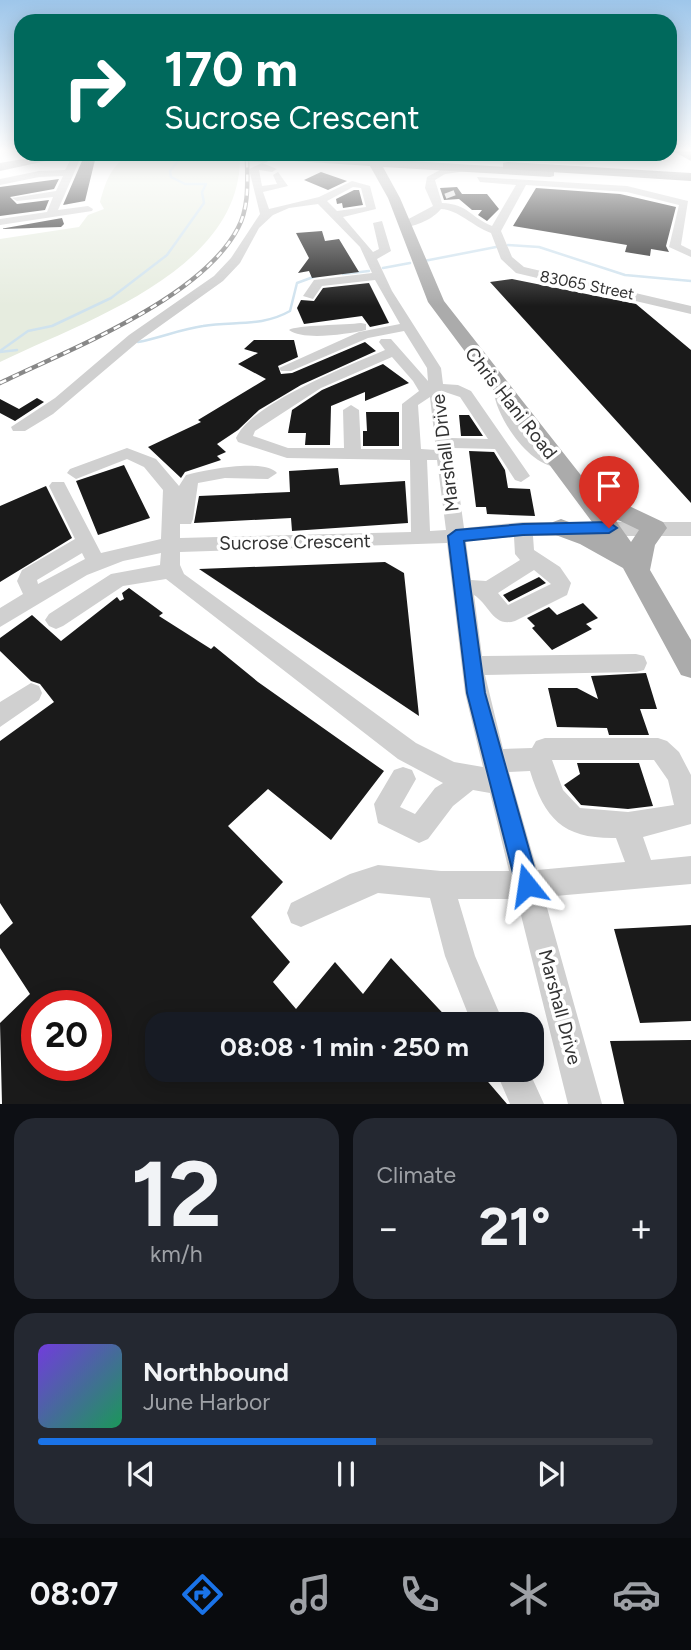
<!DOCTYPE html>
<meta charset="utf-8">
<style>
:root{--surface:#171b24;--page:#242831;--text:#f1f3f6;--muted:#9ea1a6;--line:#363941;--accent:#1a73e8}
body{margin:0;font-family:Figtree,sans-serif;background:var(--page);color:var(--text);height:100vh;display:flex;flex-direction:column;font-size:26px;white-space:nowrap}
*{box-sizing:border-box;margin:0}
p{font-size:23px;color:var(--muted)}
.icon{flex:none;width:38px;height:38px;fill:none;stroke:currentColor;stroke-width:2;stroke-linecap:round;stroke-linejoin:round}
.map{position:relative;height:1104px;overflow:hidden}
.sheet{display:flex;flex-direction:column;gap:14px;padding:14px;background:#0d0f14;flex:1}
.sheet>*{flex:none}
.hud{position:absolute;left:14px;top:14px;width:663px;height:147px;border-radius:21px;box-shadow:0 4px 18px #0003;background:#00695c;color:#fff;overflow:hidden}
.speed{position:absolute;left:21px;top:990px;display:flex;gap:14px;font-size:35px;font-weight:700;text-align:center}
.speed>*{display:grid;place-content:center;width:91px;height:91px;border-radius:50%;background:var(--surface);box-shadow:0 4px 18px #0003;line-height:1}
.speed .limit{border:10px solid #d22;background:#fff;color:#111}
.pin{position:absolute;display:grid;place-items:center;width:60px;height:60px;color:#fff;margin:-72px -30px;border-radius:50% 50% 50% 0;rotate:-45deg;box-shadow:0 0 7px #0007}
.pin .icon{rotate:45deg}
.me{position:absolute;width:77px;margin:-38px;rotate:345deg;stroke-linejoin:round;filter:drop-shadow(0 0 5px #0008)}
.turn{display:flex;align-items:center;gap:24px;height:147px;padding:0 35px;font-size:32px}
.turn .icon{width:91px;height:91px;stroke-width:2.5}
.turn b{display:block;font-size:49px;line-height:60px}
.big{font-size:52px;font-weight:700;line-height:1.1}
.sheet .card{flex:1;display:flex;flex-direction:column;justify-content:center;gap:10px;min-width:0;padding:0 24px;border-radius:21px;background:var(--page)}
.sheet .dial{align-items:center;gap:0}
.dial b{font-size:91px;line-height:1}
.song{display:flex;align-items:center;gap:21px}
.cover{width:84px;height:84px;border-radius:10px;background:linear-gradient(135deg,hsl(260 70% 55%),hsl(150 70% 35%))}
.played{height:7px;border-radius:4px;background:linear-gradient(90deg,var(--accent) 55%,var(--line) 55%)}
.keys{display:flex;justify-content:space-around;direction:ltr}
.heat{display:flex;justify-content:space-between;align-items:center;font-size:38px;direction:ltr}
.sheet .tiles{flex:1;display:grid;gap:14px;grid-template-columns:1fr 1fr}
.card:last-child{grid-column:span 2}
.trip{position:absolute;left:145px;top:1012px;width:399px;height:70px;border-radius:21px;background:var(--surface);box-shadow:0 4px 18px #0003;font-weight:700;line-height:70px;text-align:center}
.dock{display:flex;height:112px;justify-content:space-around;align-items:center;background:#090b0e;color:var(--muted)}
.dock .icon{width:49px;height:49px}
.dock .on{color:var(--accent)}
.dock b{font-size:32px;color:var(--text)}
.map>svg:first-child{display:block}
.green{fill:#e6ecdf}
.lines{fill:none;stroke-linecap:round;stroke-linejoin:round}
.stream{stroke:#cfe2ee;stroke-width:2.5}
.building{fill:#1a1a1a;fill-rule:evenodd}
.minor-tunnel{stroke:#d6d6d6;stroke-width:10;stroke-dasharray:10 5;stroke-linecap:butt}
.minor{fill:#d0d0d0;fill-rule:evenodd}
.major{fill:#ababab;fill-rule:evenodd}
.highway{fill:#9a9a9a;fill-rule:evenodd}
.rail-casing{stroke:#888;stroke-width:4.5}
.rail{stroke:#fff;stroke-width:2.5;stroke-dasharray:7;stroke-linecap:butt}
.major-bridge{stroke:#ababab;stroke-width:13}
.route{fill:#1a73e8;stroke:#114b97;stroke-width:2}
.labels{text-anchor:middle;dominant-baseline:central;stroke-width:7;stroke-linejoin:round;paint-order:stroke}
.far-street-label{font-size:16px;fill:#333;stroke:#fff}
.street-label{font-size:19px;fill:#333;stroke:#fff}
</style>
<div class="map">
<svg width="691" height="1104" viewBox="0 0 691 1104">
<rect width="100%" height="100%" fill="#fff"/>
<path class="green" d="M129 154 240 157C241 271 84 321 0 362V239L79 227 88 215 104 209 100 202C106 180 111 167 129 154Z
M381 154H609L610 158 582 165Z"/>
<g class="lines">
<path class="stream" d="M508 245 539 247 625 275 691 281
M424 261 496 247
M383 268 410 263
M343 274 369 271
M138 342C160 338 181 329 203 326 234 321 262 327 290 311L297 283 316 276
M0 351 28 331 52 326 111 298 167 255 204 203 202 192 206 184H185L171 177 170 171 178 161
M0 352 17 350"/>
</g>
<path class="building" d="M95 160 85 201 63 205 82 161Z
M321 172 347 181 328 190 304 180Z
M59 179 54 189 10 197 17 204 49 200 45 210 0 216V187Z
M457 187 462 194H487L499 209 487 221 478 215 482 210H472L459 199 444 200 440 188Z
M536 188 620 194 676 207 666 246 669 252 651 249 650 256 625 252 627 245 513 226Z
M354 190H359L363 205 343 208 342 203 337 204 336 199Z
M62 218 64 224 61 227 0 229Z
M322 231 325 241 339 239 359 272 312 278 309 271 298 273 309 258 296 233Z
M512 279 636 304 691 350V503L490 282Z
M369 283 389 323 370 327 362 316 304 324 297 308 301 300 314 301 323 288Z
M254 340H294L298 357 278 366 281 374 292 373 365 342 376 351 301 385 259 410 238 430 217 444 226 452 217 456 221 460 185 472 181 478 148 447 201 422 198 420 266 379 238 364 258 353 244 349Z
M383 364 409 383 365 401V392L331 406 330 445H305L306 433H288L292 410 322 390Z
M37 398 44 402 15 421 0 413V399L19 409Z
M366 412H399V446H363V431H367Z
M459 415H469L483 436H461Z
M469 451 494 452 505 470 508 488 530 489 535 516 487 514 486 507H476Z
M124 465 150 518 98 535 76 481Z
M338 468 340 485 405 481 408 523 292 531 291 518 194 523 199 496 290 492 289 471Z
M46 486 72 538 0 582V506Z
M385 562 404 573 419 716 199 569Z
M539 577 546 583 509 602 503 595Z
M129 588 163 613 159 616 211 649 214 646 258 682 384 771 331 840 268 789 228 826 283 882 251 917 290 962 273 982 296 1009 335 962 363 994 391 958 453 1024H158V1069H477L507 1104H2L0 1023 30 994 0 948V935L13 923 0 903V741L54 702 40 684 31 681 0 651V638L32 615 61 641 117 597 120 601 124 599 122 593ZM37 1006H96V1066H37Z
M583 603 598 618 586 624 592 629 552 650 532 628 535 626 527 618 549 607 557 615Z
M646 673 657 709H640L649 735H609L607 728 557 727 548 688H577L598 699 591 676Z
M577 763H639L653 806 628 809 581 805 564 785 580 774Z
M691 925V1021L640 1023 614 929Z
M691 1040V1104H624L610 1041Z"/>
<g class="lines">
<path class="minor-tunnel" d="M449 192 451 197"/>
<path class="minor" d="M72 157 80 159 58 210 88 206 93 209 92 211 0 225V219L47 212 53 197 17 201 12 198 56 191 63 176 39 177 0 185V179L39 171 65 170Z
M262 163 277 169 272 172 259 170 262 186 277 184 273 175 278 172 288 186 263 192 269 209 319 197 352 181 370 186 376 209 343 217 373 252 379 249 373 223 382 221 391 251 377 259 392 291 441 368 443 384 458 385 471 391 530 476 521 482 515 480 495 449 453 448 464 528 523 522H691V536H533L534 550 560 567 571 583 567 595 515 621C493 628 489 604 474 595L482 656 636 654 644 656 647 663 644 670 636 672 485 675 503 749 532 748 536 741 545 738H658L667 741 679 752 691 775V824L643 837 651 860 691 856V884L544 897 602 1104H568L517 899H458L475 956 504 1024H472L445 956 430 898 378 893 301 927 291 923 287 913 291 903 350 874 378 865 441 871H509L490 793 473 790 453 806 428 839 419 843 378 823 374 804 394 770 403 767 412 770 416 779 400 807 415 814 435 788 443 783 398 759 166 579 123 586 63 626 56 629 49 626 45 620 49 614 111 574 160 565 161 553 123 561 87 575 0 627V608L23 594 17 581 22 570 75 539 49 486 52 482H64L101 553 161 539 163 490 144 467 127 459 76 479 67 473 70 469 127 448 156 459 179 486 186 475C204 470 264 458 277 473L268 479 225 478 198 483 193 519 191 524H180V538L411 532 410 460 287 458 238 442 236 438C250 404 350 365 385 350L379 342 381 339H391L428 381 427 368 404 331 368 338 291 371H281L279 368 359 332 400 324 375 280 322 286 313 299 303 296 314 280 372 273 360 247 318 204 289 208 273 215 259 228 240 263 223 281 139 341 53 414 25 431H13L11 427 55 398 129 335 214 276 231 258 260 214 249 169ZM353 187 361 188 366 207 337 211 327 201ZM392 357 413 381 419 391 402 404V449H361L359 410 351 405 343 410 344 448H288L253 436 255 431 321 388ZM445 392 460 397 488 439 451 438ZM430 397 436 450 421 449 418 405ZM427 460H437L446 530 430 531ZM514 537 515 554 520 560 486 581 471 580 466 541ZM447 543 465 693 483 767 454 762 416 743 184 574 180 565V552ZM82 553 85 559 38 584 37 580ZM534 570 551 584 508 605 498 593ZM552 760H654L668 780 674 805 628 812 580 808 563 790ZM530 771C545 820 564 839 616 838L625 862 537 870 509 772Z
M471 165 474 170 445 174 435 180 442 203C468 204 470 217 492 226L516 185 480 182 477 177 627 186 688 201 681 245 691 250V257L669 247 679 205 627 192 526 185 501 231 512 257 524 267 691 306V314L516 273 501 259 491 233C472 226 459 210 441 209 433 219 414 228 401 227V223L433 206 425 188 427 177 440 170Z
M361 323 366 324V330C348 334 303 341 289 330 296 325 347 325 361 323Z
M502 387 510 392C512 423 537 445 564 458L566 462 564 466C534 474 496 418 494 392Z
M31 683 39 686 42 693 39 700 0 727V702Z
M495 1069H528L544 1104H510Z"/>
<path class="major" d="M53 154H78L0 171V163Z
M260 154 367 159 372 155 379 159 554 170V176L550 177 383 167 400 198 444 301 591 488 663 522 667 528 655 545 650 570 691 640V678L681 675 623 568 580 544 553 534 549 528 553 522 561 519 601 534 428 302 388 198 370 166 264 159 260 158ZM614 518 639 530 631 542Z"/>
<path class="highway" d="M673 151H691V161Z
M508 162 691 173V181L503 169V163Z"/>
<g class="rail-casing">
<path id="rail" d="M0 383C70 349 201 299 238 228 250 206 247 178 247 154"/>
</g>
<use href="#rail" class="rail"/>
<path class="major-bridge" d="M234 154 264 156"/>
</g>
<linearGradient id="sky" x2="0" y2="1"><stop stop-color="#9ec6ea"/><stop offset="0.49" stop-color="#fff"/><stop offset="1" stop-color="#fff" stop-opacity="0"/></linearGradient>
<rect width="691" height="306" fill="url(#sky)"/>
<path class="route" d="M609 522 617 528 609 533 523 535 464 541 485 693 539 885 536 893 527 897 519 893 516 885 467 693 448 536 456 530 523 524Z"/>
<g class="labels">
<g class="far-street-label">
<text transform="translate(587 285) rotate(11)">83065 Street</text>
</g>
<g class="street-label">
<text transform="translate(511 403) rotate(52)">Chris Hani Road</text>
<text transform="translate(445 453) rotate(-97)">Marshall Drive</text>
<text transform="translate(295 542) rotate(-1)">Sucrose Crescent</text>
<text transform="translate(560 1007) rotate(75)">Marshall Drive</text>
</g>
</g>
</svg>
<div class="speed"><div class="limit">20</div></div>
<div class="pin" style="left:609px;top:528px;background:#d93025"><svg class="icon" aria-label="arrive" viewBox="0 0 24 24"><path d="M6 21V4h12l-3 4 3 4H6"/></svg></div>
<svg class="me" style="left:527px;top:885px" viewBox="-20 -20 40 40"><path d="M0-17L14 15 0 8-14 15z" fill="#1a73e8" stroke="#fff" stroke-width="4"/></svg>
<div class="trip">08:08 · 1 min · 250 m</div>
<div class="hud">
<div class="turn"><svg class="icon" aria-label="right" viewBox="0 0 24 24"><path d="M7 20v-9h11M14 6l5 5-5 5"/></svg><div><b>170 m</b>Sucrose Crescent</div></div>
</div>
</div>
<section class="sheet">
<div class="tiles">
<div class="card dial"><b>12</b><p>km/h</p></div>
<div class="card"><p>Climate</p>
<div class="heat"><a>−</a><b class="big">21°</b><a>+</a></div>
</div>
<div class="card">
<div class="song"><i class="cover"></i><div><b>Northbound</b><p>June Harbor</p></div></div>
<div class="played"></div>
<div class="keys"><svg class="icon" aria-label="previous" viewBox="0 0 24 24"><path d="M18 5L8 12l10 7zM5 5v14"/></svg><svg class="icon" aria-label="pause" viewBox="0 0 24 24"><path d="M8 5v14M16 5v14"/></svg><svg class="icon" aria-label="next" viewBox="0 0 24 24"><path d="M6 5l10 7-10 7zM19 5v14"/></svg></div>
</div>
</div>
</section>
<nav class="dock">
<b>08:07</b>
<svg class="icon on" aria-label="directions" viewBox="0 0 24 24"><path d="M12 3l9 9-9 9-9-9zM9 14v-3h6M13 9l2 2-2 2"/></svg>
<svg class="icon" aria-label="music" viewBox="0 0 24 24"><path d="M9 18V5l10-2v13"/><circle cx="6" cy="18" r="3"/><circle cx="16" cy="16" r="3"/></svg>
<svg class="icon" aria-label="phone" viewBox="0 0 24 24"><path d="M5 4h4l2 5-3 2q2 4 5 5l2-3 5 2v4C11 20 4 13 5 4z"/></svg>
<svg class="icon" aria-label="climate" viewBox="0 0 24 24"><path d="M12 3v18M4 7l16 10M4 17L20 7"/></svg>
<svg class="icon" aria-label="car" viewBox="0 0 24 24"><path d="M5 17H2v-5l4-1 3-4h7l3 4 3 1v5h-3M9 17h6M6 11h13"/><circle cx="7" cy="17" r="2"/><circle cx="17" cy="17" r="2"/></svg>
</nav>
